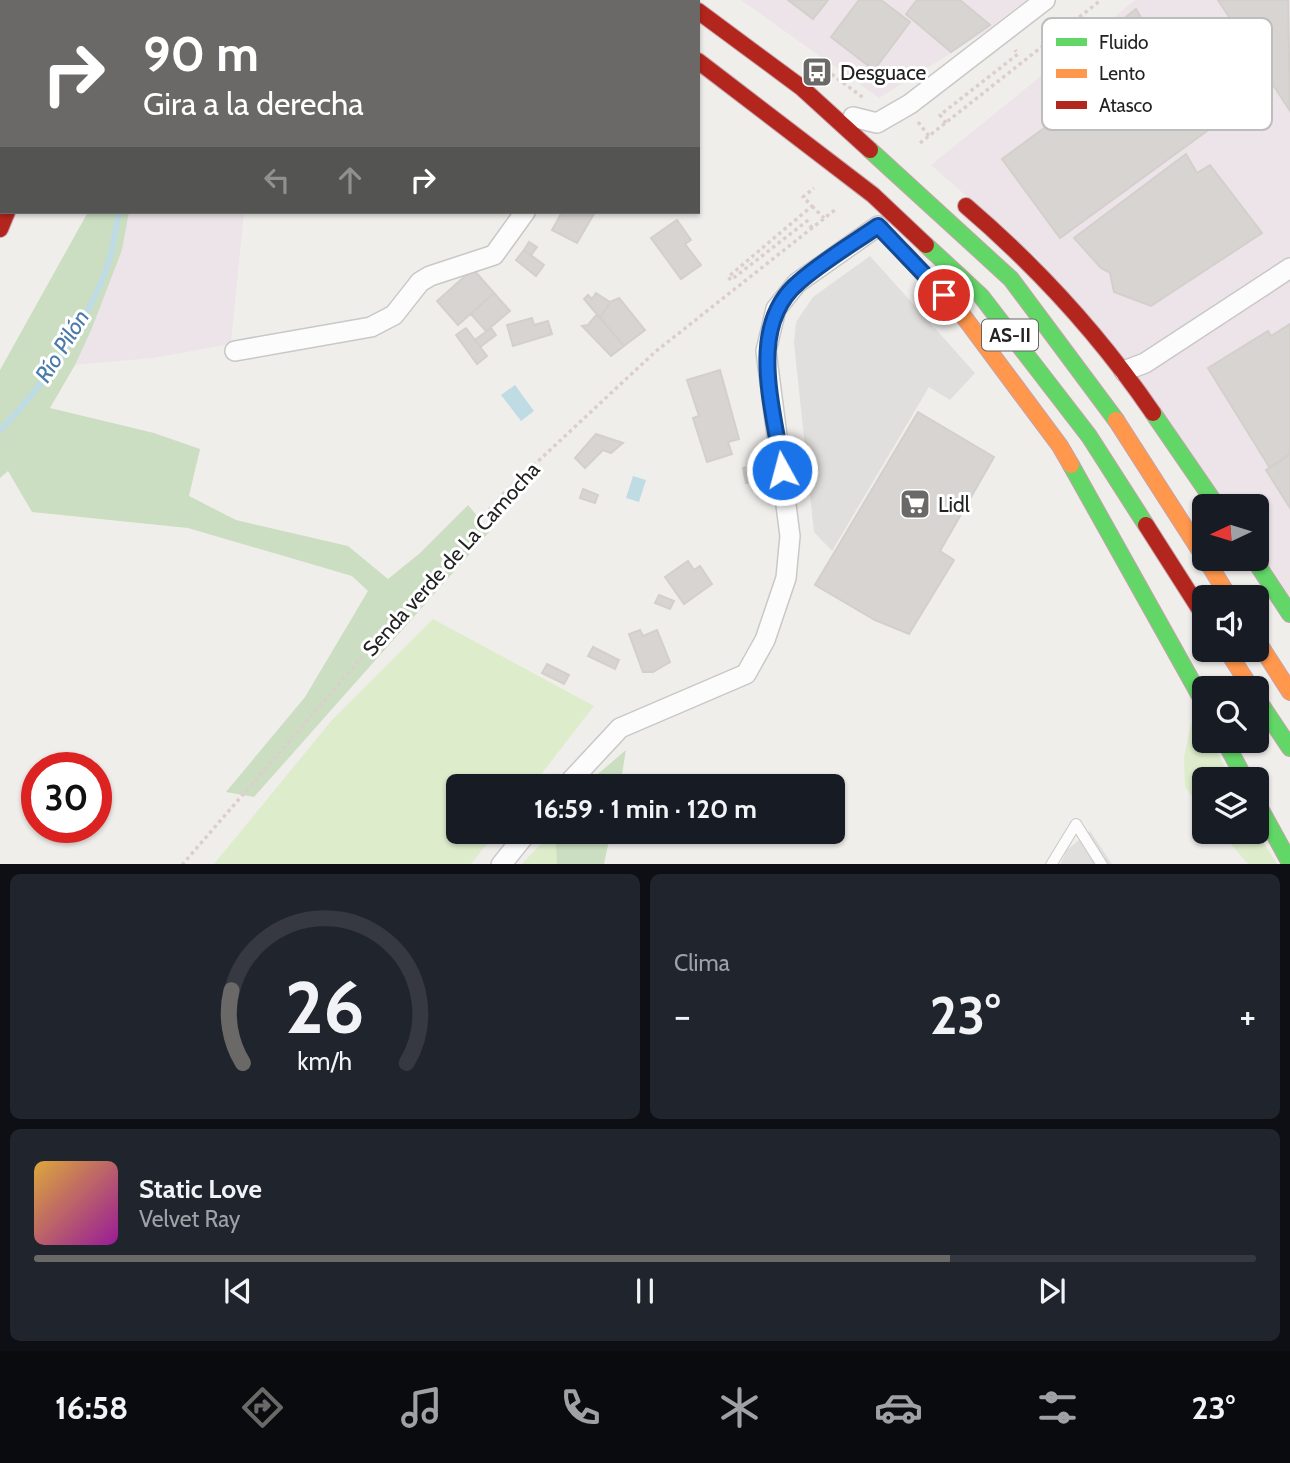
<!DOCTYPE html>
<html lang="es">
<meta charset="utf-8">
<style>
:root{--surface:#171b24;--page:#20242c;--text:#f1f3f6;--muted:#9ea1a6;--line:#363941;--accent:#6a6968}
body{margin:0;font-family:Cabin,sans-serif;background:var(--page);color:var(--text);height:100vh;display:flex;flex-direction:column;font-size:26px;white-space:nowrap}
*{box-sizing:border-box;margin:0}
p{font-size:23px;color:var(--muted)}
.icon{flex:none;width:38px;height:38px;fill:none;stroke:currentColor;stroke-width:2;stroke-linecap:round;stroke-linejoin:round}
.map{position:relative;height:864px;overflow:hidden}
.details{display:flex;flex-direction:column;gap:10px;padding:10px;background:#0d0f14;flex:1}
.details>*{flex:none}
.top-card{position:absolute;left:0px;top:0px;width:700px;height:214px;box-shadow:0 2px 5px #0004;background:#6a6968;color:#fff;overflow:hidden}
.needle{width:46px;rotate:266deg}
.controls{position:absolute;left:1192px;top:494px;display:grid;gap:14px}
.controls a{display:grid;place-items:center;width:77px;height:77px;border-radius:10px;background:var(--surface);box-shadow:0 2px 5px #0004;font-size:35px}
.speed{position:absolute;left:21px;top:752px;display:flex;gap:14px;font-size:35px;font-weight:700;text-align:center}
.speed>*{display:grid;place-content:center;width:91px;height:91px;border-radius:50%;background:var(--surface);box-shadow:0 2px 5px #0004;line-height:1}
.speed .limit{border:10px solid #d22;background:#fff;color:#111}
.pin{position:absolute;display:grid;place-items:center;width:60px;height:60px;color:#fff;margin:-30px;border:4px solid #fff;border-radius:50%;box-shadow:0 2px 7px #0007}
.me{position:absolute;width:77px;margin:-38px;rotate:353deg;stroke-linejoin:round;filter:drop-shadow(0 0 5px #0008)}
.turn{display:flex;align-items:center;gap:24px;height:147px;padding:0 28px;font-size:32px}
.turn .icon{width:91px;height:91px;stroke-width:2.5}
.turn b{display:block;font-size:49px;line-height:60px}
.lanes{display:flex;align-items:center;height:66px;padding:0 28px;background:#0003;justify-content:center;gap:35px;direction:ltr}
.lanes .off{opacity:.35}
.big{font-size:52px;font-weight:700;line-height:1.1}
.details .widget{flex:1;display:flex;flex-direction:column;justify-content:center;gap:10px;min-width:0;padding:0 24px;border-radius:10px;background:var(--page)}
.details .dial{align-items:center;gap:0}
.dial svg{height:182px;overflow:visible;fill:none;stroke:var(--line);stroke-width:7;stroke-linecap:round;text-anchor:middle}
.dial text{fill:var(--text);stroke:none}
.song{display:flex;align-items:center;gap:21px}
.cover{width:84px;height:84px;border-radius:10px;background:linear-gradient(135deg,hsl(40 70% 55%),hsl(300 70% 35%))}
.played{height:7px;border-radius:4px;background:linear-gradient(90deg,var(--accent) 75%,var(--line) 75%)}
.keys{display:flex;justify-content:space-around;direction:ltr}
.heat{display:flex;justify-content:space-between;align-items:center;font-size:38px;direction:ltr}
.details .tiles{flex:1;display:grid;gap:10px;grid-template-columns:1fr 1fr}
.widget:last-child{grid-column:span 2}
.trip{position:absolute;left:446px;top:774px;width:399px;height:70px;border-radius:10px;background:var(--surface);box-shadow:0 2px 5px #0004;font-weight:700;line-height:70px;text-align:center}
.dock{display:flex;height:112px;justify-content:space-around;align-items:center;background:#090b0e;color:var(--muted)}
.dock .icon{width:49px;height:49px}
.dock .current{color:var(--accent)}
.dock b{font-size:32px;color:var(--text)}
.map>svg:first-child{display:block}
.industrial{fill:#ede4e9}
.grass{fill:#ddeccb}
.forest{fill:#cbdec1}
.parking{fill:#e0dfde}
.water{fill:#bfdbe3}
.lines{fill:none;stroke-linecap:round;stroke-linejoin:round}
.stream{stroke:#bfdbe3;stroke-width:6}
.building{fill:#d7d4d2;stroke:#d3d0cc;stroke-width:2}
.lane-casing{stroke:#c9c8c7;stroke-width:12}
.street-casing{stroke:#c9c8c7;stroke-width:22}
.fast-casing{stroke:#c5a2ac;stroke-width:18}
.slow-casing{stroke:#c5a2ac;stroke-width:18}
.jam-casing{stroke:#c5a2ac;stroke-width:18}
.path{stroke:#dccecd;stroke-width:3.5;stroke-dasharray:3.5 3.5;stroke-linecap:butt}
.lane{stroke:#fdfcfc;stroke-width:10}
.street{stroke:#fdfcfc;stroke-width:19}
.fast{stroke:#63d668;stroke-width:16}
.slow{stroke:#ff974d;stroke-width:16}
.jam{stroke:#b3261e;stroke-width:16}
.route-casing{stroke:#114b97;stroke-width:18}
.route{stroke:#1a73e8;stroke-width:12}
.labels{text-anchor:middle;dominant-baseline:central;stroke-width:6;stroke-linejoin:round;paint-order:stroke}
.shield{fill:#fff;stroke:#646464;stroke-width:2}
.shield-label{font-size:19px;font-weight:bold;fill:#222}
.poi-label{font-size:21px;fill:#222;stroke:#fff;text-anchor:start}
.street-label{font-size:21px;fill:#222;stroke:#fff}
.water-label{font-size:23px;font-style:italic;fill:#4a7aab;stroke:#fff}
.key{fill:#fff;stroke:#bdbdbd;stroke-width:2}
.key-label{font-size:19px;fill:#222}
</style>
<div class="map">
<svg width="1290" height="865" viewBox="0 0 1290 865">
<rect width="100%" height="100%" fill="#f0eeeb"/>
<path class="industrial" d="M135 0H263L262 2Z
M741 0H1026L988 30 879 98Z
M1135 0H1290V597L1257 547 1256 506H1228L1036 257 931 165Z
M129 212H244L231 344 153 358 75 365 122 250Z"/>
<path class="grass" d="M433 619 594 706 532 786H458V831H497L471 864H214L332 720Z
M1194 711 1204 729V740H1210L1232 779H1204V813L1185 787 1184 757Z
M553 831H555L557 864H522Z
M1220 831H1256L1277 864H1248Z"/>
<path class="forest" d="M88 212H129L122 250 92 328 75 365 50 408 154 433 200 449 189 496 236 520 348 546 388 579 420 553 468 505 490 531 254 797 226 792 305 697 368 591 352 576 188 528 32 512 8 471 0 478V370Z
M626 750 620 786H585V785Z
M555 831H611L604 864H557Z"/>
<path class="parking" d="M870 256 975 373 950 400 929 387 832 551 814 532 794 343 796 322 813 297Z
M1090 831 1112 864 1060 865 1067 850Z"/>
<path class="water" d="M515 385 534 411 521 421 501 395Z
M633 476 646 480 639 502 626 498Z"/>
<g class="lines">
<path class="stream" d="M120 0V2
M0 430C43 388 95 312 111 254 114 240 116 226 119 212"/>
</g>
<path class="building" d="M788 0H828L813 19Z
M859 0H881L910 22 874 70 831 37Z
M917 0H960L990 25 951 52 906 14Z
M1218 0H1288L1290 111Z
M1136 9 1207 131 1060 238 1002 159 1097 89 1074 58Z
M1186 154 1197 173 1210 165 1262 233 1151 306 1114 292 1110 273 1101 268 1074 238Z
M562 212H595L577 243 552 230Z
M677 220 691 240 685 244 701 265 681 279 651 238Z
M529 242 537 247 531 255 524 250Z
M524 250 544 265 536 276 516 260Z
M473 269 494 293 458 325 437 301Z
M494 293 510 311 486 331 471 314Z
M596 293 610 302 600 318 584 299 588 295 592 299Z
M619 298 645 330 624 346 600 318 610 302Z
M597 314 624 346 611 356 582 326 588 325Z
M532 318 534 325 548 321 552 334 513 346 507 325Z
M1290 324V454L1270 468 1208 368 1268 331 1271 336Z
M466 328 487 356 477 364 456 335Z
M491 328 496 335 480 347 475 340Z
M720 370 739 439 728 442 732 454 707 462 693 418 699 416 687 380Z
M918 412 994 457 940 551 954 560 909 634 875 620 815 585Z
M596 434 623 443 611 453 603 450 585 468 575 458Z
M1290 454V508L1266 470Z
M758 465 761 480 746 483 743 468Z
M583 489 598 495 595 503 580 498Z
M688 561 694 570 700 566 712 584 684 604 665 577Z
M659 595 674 601 670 609 655 603Z
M640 630 643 636 657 630 670 662 653 672H643L629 634Z
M593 647 619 660 615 669 588 656Z
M547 664 569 675 564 684 542 673Z"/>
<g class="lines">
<g class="lane-casing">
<path id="lane" d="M1051 865 1076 824 1102 865"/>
</g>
<g class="street-casing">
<path id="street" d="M853 117 877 123 910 104 1045 0
M235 351 371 327 394 315 420 282 430 276 494 255 525 212
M1124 371 1145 363 1290 268
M566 786 620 728 746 674 765 640 786 578 790 536 766 351 776 309 797 283 878 226
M501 865 528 831"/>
</g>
<g class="fast-casing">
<path id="fast" d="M870 150 1011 279 1116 420
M926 245 981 296 1089 436 1146 525
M1153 413 1217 506
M1071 465 1204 703
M1253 558 1290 614
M1256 697 1290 748
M1224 740 1245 779
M1256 801 1290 863"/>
</g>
<g class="slow-casing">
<path id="slow" d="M25 0V2
M617 0 619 2
M903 252 961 313 1060 446 1071 465
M1116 420 1204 557
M1205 558 1229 597
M1256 639 1290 692
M1226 649 1251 688"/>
</g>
<g class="jam-casing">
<path id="jam" d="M698 11 802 88 870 150
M698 61 873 195 926 245
M966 206C1036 266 1101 337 1153 413
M0 229 7 212
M1146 525 1204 616"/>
</g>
<path class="path" d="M826 70 865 99
M918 122 929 136
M946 123 940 115 1018 54 1015 50
M920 143 1101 0
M812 206 824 218
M812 228 807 221 731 280 728 277 812 206 803 197 814 188
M182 865 504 493 655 352 836 209"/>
<use href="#lane" class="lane"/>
<use href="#street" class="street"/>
<use href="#fast" class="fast"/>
<use href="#slow" class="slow"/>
<use href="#jam" class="jam"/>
</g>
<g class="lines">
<g class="route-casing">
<path id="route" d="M782 470C775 411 745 327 799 282 823 261 852 244 878 226L944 295"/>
</g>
<use href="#route" class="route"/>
</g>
<defs>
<g id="bus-square" transform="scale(1.575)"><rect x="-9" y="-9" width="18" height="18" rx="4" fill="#6a6968" stroke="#fff"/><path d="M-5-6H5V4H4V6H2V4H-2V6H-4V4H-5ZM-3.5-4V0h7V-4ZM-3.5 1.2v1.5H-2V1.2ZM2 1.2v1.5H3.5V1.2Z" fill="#fff"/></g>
<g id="supermarket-square" transform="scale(1.575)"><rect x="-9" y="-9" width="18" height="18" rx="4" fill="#6a6968" stroke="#fff"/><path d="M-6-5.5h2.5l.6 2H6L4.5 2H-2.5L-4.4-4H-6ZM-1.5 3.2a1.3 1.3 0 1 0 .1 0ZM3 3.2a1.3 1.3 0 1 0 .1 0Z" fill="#fff"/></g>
</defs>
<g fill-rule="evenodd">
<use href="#bus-square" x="817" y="72"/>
<use href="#supermarket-square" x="915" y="504"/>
</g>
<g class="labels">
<rect class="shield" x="982" y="319.5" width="56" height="31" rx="5"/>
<g class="shield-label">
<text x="1010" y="335">AS-II</text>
</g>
<g class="poi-label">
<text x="840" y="72">Desguace</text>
<text x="938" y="504">Lidl</text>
</g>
<g class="street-label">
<text transform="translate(451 559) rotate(-48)">Senda verde de La Camocha</text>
</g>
<g class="water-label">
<text transform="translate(62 346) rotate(-58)">Río Pilón</text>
</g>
</g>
<rect x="1042" y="18" width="230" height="112" rx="10" class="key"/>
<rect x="1056" y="38" width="31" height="8" fill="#63d668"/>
<rect x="1056" y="69" width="31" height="9" fill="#ff974d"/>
<rect x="1056" y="101" width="31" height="8" fill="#b3261e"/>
<g class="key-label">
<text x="1099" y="49">Fluido</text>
<text x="1099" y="80">Lento</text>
<text x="1099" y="112">Atasco</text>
</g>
</svg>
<div class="controls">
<a><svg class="needle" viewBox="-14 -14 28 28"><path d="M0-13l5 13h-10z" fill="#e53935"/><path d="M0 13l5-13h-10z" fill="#9ea1a6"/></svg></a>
<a><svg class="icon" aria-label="sound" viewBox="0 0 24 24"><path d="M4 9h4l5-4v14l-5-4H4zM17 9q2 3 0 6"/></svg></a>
<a><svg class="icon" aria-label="search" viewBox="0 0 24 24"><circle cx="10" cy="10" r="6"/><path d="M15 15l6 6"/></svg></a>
<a><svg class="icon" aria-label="layers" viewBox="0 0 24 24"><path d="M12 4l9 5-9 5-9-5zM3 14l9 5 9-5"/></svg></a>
</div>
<div class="speed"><div class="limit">30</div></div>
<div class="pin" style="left:944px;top:295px;background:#d93025"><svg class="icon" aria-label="arrive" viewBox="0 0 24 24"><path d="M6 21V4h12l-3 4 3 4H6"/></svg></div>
<svg class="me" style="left:782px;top:470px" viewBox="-20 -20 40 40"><circle r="17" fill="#1a73e8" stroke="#fff" stroke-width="3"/><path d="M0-11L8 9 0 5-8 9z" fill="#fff"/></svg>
<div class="trip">16:59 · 1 min · 120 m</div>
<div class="top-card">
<div class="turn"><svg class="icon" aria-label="right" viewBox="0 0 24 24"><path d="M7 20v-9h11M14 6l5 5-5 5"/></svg><div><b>90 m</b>Gira a la derecha</div></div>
<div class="lanes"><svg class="icon off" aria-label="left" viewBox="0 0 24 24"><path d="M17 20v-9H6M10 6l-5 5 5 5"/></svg><svg class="icon off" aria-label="ahead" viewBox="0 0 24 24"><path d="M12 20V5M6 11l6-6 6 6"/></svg><svg class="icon" aria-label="right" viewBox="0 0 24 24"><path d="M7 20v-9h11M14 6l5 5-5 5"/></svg></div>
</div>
</div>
<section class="details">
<div class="tiles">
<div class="widget dial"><svg viewBox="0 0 100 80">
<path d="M14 69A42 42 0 1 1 86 69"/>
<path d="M14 69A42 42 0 0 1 9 37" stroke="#6a6968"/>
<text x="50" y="56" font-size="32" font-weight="700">26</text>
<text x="50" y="72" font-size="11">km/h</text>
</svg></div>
<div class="widget"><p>Clima</p>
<div class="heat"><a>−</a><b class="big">23°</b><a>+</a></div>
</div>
<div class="widget">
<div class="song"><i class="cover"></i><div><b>Static Love</b><p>Velvet Ray</p></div></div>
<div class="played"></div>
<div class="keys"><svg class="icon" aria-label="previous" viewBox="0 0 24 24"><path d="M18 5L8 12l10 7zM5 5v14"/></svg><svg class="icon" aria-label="pause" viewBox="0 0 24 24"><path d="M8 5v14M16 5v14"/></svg><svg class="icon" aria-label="next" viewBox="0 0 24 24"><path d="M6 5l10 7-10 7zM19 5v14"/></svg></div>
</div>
</div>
</section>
<nav class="dock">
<b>16:58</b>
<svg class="icon current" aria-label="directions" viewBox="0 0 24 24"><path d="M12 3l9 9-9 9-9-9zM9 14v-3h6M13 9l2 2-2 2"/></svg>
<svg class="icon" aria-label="music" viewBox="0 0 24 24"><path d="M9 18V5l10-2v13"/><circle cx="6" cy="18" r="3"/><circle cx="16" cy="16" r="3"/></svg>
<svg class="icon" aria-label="phone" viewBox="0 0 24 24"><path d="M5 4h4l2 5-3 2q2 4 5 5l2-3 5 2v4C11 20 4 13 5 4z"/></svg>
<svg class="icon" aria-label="climate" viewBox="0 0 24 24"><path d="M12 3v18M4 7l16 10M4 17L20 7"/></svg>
<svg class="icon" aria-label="car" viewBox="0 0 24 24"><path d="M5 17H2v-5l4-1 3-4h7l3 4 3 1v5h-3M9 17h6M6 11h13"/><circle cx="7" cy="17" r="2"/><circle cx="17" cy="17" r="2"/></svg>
<svg class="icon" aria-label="filters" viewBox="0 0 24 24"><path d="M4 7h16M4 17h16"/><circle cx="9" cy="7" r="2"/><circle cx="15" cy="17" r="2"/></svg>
<b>23°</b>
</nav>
